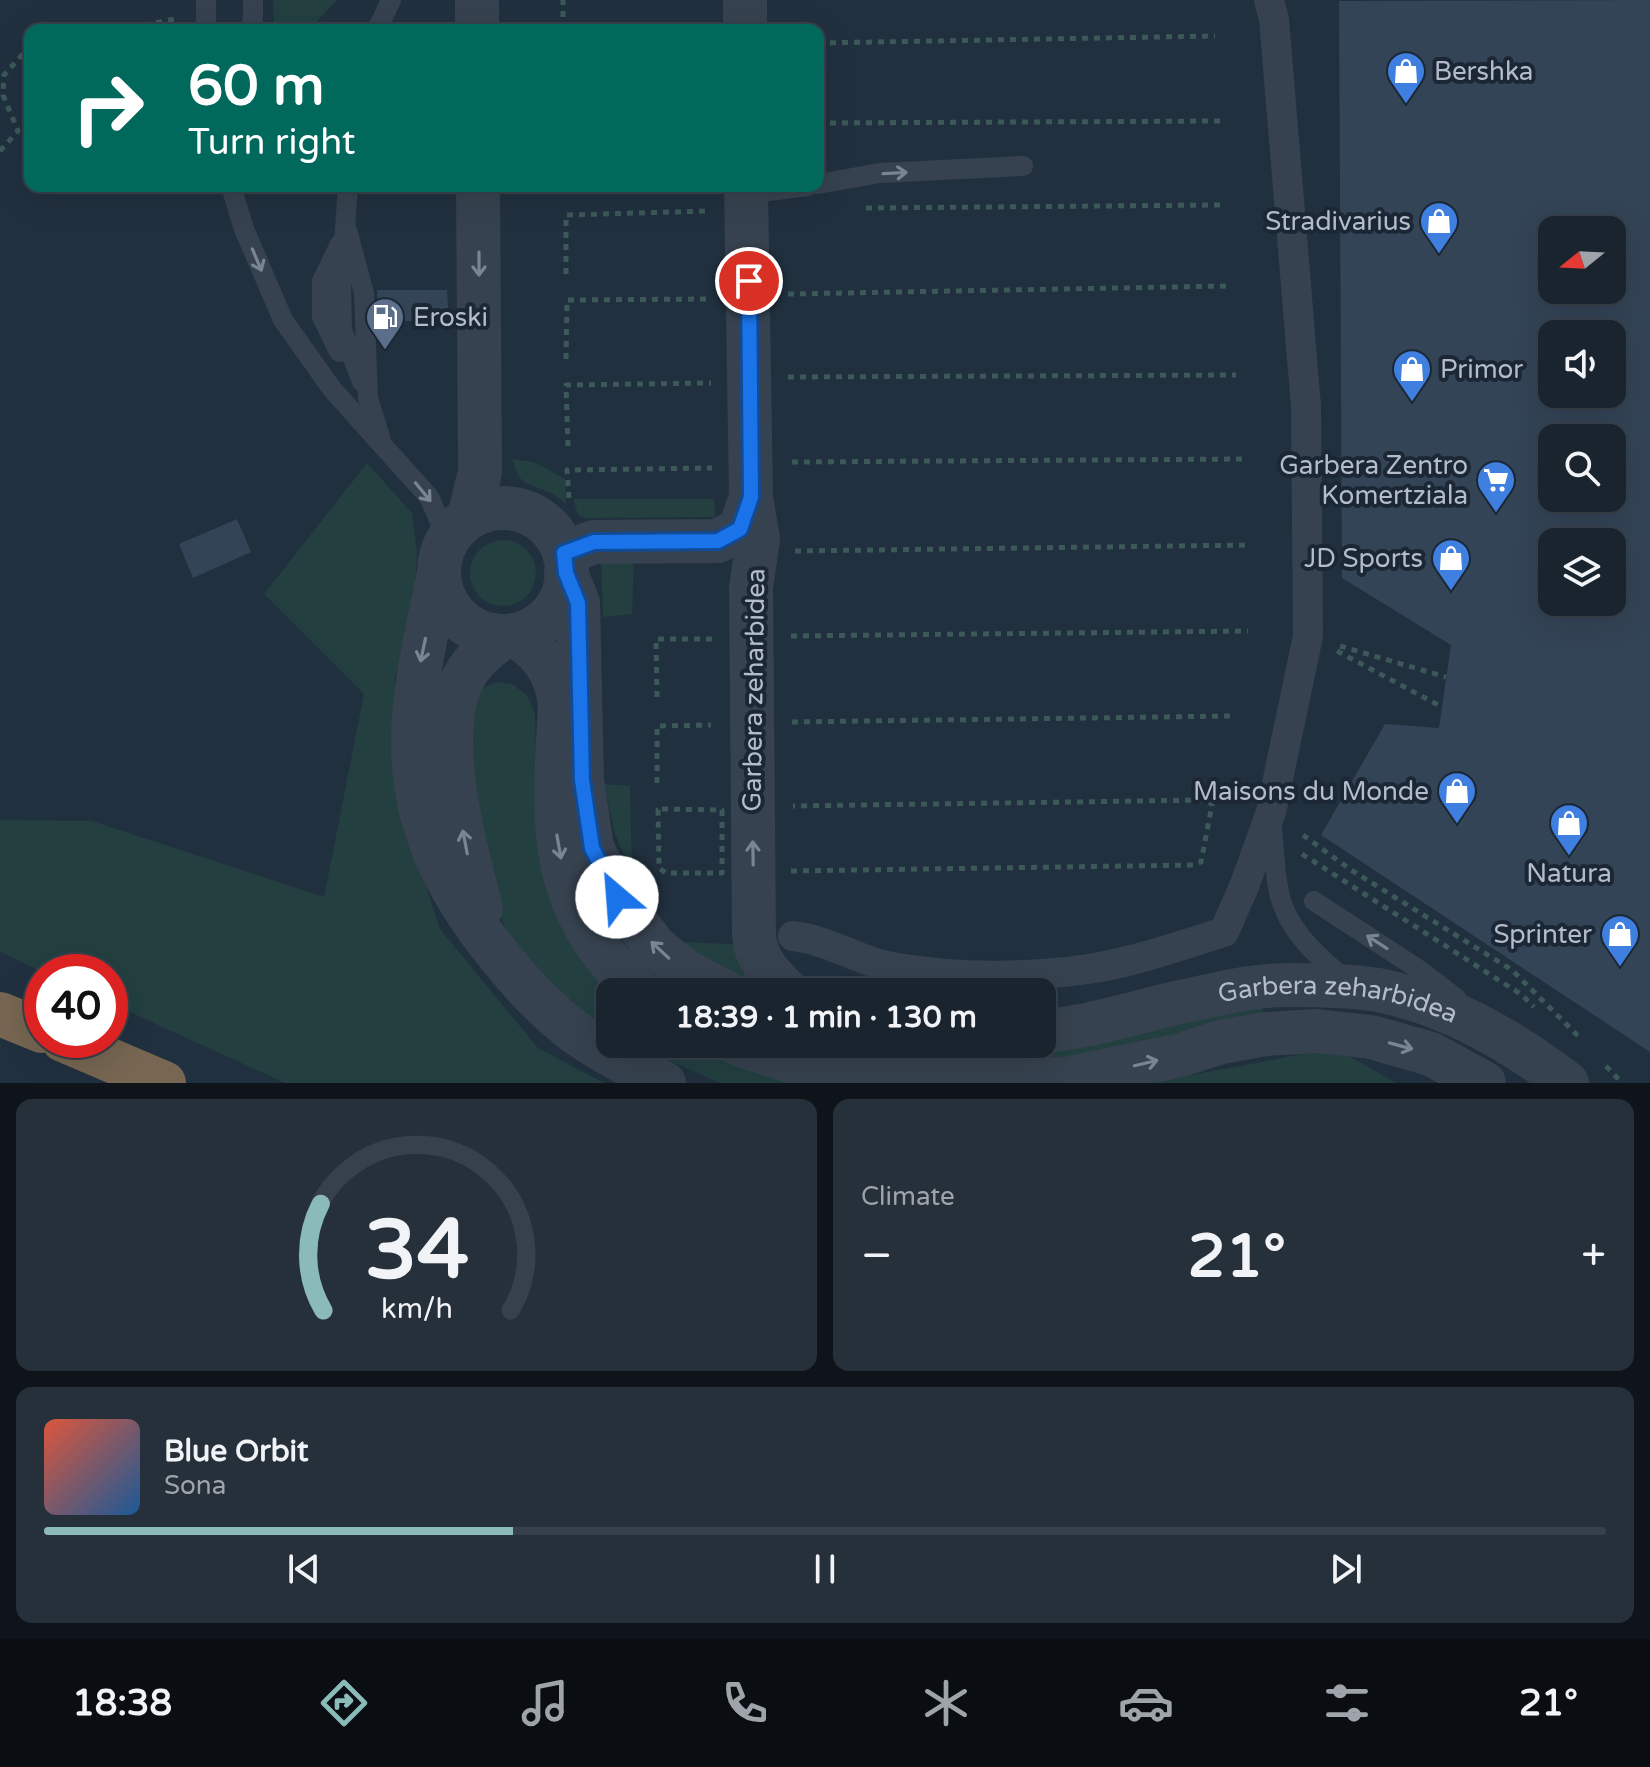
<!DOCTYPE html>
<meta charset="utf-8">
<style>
:root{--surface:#19242f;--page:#26303b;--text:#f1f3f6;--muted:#9fa4aa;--line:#37414b;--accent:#8bbbb9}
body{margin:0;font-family:"Varela Round",sans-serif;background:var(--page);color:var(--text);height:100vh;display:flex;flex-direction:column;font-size:30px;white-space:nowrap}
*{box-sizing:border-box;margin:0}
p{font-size:26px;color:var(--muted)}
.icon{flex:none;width:44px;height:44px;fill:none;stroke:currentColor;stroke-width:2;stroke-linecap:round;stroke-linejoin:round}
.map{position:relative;height:1083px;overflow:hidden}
.panel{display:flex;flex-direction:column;gap:16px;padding:16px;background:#0e141a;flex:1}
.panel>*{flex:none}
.hud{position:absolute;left:24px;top:24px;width:800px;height:168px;border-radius:16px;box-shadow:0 8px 32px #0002,0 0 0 2px var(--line);background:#00695c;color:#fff;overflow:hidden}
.needle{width:52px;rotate:252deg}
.controls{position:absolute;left:1538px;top:216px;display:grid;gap:16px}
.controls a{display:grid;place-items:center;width:88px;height:88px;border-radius:16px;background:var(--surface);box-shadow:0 8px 32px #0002,0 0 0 2px var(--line);font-size:40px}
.speed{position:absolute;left:24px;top:954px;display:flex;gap:16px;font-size:40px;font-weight:700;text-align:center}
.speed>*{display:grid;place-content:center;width:104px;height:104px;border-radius:50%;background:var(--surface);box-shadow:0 8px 32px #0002,0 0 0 2px var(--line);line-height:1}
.speed .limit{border:12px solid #d22;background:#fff;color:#111}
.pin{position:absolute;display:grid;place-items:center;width:68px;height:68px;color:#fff;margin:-34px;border:4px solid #fff;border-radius:50%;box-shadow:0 2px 8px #0007}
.me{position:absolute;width:88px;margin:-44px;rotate:333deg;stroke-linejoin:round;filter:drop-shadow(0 0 6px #0008)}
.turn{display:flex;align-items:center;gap:28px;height:168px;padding:0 32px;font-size:36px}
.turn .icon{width:104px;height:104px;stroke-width:2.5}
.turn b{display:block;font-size:56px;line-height:68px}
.big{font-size:60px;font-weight:700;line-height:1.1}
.panel .widget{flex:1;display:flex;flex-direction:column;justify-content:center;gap:12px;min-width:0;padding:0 28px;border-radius:16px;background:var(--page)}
.panel .dial{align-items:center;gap:0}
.dial svg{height:208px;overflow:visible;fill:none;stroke:var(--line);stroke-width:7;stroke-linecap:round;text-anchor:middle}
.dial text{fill:var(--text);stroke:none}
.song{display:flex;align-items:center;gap:24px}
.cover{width:96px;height:96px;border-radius:12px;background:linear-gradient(135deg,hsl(10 70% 55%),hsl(210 70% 35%))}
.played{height:8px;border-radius:4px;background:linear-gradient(90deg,var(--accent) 30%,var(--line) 30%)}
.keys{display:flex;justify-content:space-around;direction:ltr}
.heat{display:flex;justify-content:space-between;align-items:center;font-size:44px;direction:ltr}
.panel .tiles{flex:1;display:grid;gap:16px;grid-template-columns:1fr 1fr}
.widget:last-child{grid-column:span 2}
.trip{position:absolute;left:596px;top:978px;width:460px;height:80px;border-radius:16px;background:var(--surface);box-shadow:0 8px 32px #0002,0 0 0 2px var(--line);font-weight:700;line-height:80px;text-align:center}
.tab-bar{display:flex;height:128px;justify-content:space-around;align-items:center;background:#0a0e13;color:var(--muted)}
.tab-bar .icon{width:56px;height:56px}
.tab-bar .current{color:var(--accent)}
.tab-bar b{font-size:36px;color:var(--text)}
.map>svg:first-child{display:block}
.green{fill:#233f40}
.building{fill:#334456;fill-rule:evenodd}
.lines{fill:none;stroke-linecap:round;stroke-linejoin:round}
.path{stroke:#3c5858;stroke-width:5;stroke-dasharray:6 6;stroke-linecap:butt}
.service{stroke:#36424f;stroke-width:20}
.pedestrian{stroke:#36424f;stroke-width:30}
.tertiary{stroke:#36424f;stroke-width:44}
.motorway{stroke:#766652;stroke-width:44}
.oneway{stroke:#7a8593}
.route-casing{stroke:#114b97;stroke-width:20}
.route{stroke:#1a73e8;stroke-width:14}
.labels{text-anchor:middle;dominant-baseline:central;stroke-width:8;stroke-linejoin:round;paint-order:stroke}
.poi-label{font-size:26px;fill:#b2bcca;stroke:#1b2734;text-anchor:end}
.street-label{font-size:26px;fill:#b2bcca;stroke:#1b2734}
</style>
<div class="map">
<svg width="1650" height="1083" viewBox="0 0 1650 1083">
<rect width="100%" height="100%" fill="#21303f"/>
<path class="green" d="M273 0H337L309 30H274Z
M512 459 534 462 565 479 566 504 553 494 524 482 518 476Z
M367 463 412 513 417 553 413 617 395 678 393 734 406 825 440 929 538 1048 604 1083H285L110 1003V972H42L0 951V820L92 821 324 897 364 694 264 594Z
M573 499H714L715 517 585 518 578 515Z
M470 573a33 33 0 1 1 66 0a33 33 0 1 1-66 0Z
M634 556 632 614 603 617 601 559Z
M496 682 512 684 527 695 535 714 537 781 610 992V1034L585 1023 512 945 481 866 462 780 470 700 480 690Z
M604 784 630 786 632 874 615 834Z
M676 942 733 944 740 967 750 986 706 967Z
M1262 1007 1263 1016 1132 1046 1046 1060 969 1064 807 1044C888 1044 964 1063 1046 1053 1119 1045 1189 1015 1262 1007Z
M632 1044H740L845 1083H720Z
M1335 1048 1396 1083H1150Z"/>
<path class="building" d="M1650 0V1052L1321 835 1385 724 1439 728 1451 645 1342 578 1339 1ZM1552 230H1612V290H1552ZM1552 334H1612V394H1552ZM1552 438H1612V498H1552ZM1552 542H1612V602H1552Z
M377 290H447L449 321H378Z
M237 519 251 552 193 578 179 544Z"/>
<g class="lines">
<path class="path" d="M563 17V0
M121 30 179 18
M818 43 1215 36
M818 123 1221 121
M0 151 18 131 3 95 4 75 30 46
M564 188V186
M866 208 1221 205
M566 274V215L708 211
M788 294 1228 286
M566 359 567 300 709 299
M788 377 1236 375
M568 446 566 385 711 383
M792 462 1243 459
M569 498 567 470 712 468
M795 551 1250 545
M791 636 1248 631
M1340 646 1446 677
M1337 651 1442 707
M657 697 656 639H713
M792 722 1232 716
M657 783V726L711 725
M662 809 722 810V873H666L659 868 658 810Z
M1303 835 1351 870 1512 970 1578 1036
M1302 854 1522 995 1534 1007
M791 871 1193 865 1201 862 1212 805 1208 800 793 806
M1606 1066 1622 1083"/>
<path class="service" d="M206 0V30
M250 30 253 19V0
M377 30 391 0
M818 184 880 173 1023 166
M231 186 244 229 283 320 332 389 429 497 448 540
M348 186 341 285 342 330 362 382
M746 194 808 186
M347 230 364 293 368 398 380 437
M339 352 322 317V281L340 244
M1271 819C1274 841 1274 865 1278 887 1284 928 1317 956 1347 981
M1314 901 1418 969 1457 999"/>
<path class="pedestrian" d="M793 936C830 940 861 963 898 968 959 978 1027 978 1088 969 1134 962 1180 946 1224 932L1245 884 1271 812 1308 636 1306 406 1274 19 1269 0"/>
<g class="tertiary">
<path d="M477 0V30"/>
<path d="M745 0V30"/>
<path d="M746 186 751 497 758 539 751 587 754 936C756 960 771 976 788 992"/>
<circle cx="503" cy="572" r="64"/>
<path d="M469 517 480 472 478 186"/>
<path d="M564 553 594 542 718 541 740 529 751 497"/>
<path d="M439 573C428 629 413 685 413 742 413 826 446 890 497 953 521 984 548 1012 579 1035 606 1054 635 1068 664 1083"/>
<path d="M566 573 578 603 582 780 592 848 617 897 655 947 685 971 725 992"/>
<path d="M514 635C543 652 557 674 560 707 553 823 545 907 640 992"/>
<path d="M481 908C465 849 435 738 462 681 471 661 487 649 504 636"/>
<path id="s1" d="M1042 1031C1090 1028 1138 1011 1185 1001 1218 994 1253 985 1287 985 1316 985 1350 985 1378 990 1449 1004 1511 1040 1567 1083"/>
<path d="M738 1044 793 1062 938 1081 1065 1079 1181 1055 1221 1042 1265 1034 1316 1031 1371 1037 1431 1054 1484 1083"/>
</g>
<path class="motorway" d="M0 1014 42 1031
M63 1040 164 1083"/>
</g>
<defs><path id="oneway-shaft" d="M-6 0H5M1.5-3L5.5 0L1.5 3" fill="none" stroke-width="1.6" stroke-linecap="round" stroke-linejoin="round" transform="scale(2)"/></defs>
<g class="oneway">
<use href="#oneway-shaft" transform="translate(895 173) rotate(-3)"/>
<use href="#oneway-shaft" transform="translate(257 260) rotate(67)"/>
<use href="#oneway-shaft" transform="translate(479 264) rotate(90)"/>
<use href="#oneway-shaft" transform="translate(423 492) rotate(51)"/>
<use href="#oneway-shaft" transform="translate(423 650) rotate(102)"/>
<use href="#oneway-shaft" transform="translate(465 842) rotate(-101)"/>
<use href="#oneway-shaft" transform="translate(559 847) rotate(80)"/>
<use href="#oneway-shaft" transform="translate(753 853) rotate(-91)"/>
<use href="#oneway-shaft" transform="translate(1377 942) rotate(-147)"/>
<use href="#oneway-shaft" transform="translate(660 950) rotate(-137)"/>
<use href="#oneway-shaft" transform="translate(1401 1046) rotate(15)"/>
<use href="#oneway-shaft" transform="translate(1146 1063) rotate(-13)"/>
</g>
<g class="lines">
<g class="route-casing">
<path id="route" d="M617 897 592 848 582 780 578 603 566 573 564 553 594 542 718 541 740 529 751 497 749 281"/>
</g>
<use href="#route" class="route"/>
</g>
<defs>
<g id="shop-pin" transform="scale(2)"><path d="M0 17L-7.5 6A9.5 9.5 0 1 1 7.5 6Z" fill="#3f7fe0" stroke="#1b2734"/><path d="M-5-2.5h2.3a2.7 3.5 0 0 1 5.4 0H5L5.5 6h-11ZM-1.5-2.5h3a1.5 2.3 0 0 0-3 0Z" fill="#fff"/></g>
<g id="fuel-pin" transform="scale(2)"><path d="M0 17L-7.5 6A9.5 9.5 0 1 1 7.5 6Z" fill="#5c6f8a" stroke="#1b2734"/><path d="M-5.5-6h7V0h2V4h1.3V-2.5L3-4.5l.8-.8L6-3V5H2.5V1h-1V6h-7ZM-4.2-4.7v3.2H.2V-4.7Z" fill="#fff"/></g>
<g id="supermarket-pin" transform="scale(2)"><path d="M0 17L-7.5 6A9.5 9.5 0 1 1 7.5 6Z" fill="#3f7fe0" stroke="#1b2734"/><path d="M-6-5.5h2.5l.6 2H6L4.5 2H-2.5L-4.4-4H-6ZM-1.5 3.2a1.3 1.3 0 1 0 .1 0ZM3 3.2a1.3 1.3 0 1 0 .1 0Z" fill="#fff"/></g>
</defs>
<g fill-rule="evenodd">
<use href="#shop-pin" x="1406" y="71"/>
<use href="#shop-pin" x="1439" y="221"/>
<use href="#fuel-pin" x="385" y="317"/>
<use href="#shop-pin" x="1412" y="369"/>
<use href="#supermarket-pin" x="1496" y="480"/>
<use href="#shop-pin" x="1451" y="558"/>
<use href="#shop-pin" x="1457" y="791"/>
<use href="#shop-pin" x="1569" y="823"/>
<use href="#shop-pin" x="1620" y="934"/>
</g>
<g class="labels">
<g class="poi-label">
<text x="1434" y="71" text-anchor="start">Bershka</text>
<text x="1411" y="221">Stradivarius</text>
<text x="413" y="317" text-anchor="start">Eroski</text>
<text x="1440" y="369" text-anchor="start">Primor</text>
<text x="1468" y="465">Garbera Zentro<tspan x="1468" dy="30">Komertziala</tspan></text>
<text x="1423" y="558">JD Sports</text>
<text x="1429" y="791">Maisons du Monde</text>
<text x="1569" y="873" text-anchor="middle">Natura</text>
<text x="1592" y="934">Sprinter</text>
</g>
<g class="street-label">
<text transform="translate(754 690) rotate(-89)">Garbera zeharbidea</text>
<text stroke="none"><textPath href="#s1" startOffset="302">Garbera zeharbidea</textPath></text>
</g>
</g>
</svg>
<div class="controls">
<a><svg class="needle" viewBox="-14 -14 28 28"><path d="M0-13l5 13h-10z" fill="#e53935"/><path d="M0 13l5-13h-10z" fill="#9fa4aa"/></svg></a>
<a><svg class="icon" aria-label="sound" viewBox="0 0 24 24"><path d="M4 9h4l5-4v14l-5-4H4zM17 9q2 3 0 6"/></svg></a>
<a><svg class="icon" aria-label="search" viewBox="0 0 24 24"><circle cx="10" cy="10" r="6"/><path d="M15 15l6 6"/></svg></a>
<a><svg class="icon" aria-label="layers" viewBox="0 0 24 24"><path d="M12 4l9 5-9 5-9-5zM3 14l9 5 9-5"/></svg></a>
</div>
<div class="speed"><div class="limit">40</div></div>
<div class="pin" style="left:749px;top:281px;background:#d93025"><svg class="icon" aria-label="arrive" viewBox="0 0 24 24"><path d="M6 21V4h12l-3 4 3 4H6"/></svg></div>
<svg class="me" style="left:617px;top:897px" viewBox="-20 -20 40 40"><circle r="19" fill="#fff"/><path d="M0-13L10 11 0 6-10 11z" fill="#1a73e8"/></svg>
<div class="trip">18:39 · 1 min · 130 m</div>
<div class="hud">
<div class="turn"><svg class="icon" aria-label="right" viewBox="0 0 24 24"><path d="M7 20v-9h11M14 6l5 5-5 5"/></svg><div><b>60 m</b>Turn right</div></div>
</div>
</div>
<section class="panel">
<div class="tiles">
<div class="widget dial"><svg viewBox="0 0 100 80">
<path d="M14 69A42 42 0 1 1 86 69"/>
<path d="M14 69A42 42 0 0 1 13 28" stroke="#8bbbb9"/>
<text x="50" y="56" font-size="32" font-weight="700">34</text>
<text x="50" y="72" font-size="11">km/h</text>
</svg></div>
<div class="widget"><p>Climate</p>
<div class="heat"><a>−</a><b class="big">21°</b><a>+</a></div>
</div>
<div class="widget">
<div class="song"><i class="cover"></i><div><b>Blue Orbit</b><p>Sona</p></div></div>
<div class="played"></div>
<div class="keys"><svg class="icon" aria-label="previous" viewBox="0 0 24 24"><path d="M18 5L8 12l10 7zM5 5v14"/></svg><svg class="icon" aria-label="pause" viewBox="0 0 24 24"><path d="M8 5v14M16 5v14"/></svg><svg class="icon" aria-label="next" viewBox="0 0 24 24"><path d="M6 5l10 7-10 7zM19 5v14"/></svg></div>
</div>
</div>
</section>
<nav class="tab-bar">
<b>18:38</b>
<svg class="icon current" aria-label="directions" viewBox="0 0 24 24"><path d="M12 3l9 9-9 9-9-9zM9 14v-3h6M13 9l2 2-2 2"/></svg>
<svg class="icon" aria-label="music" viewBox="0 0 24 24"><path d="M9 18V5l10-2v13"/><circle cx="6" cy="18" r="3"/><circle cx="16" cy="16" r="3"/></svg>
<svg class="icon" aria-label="phone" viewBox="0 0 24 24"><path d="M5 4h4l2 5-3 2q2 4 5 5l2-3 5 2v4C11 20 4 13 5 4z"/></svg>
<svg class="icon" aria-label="climate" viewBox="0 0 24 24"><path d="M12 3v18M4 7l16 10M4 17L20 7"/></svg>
<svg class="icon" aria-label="car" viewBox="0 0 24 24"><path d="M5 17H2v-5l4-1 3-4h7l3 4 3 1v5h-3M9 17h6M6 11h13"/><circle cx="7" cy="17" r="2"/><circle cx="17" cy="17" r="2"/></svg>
<svg class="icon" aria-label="filters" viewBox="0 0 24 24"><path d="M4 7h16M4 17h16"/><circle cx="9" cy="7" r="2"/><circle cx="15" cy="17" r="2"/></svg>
<b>21°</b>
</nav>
